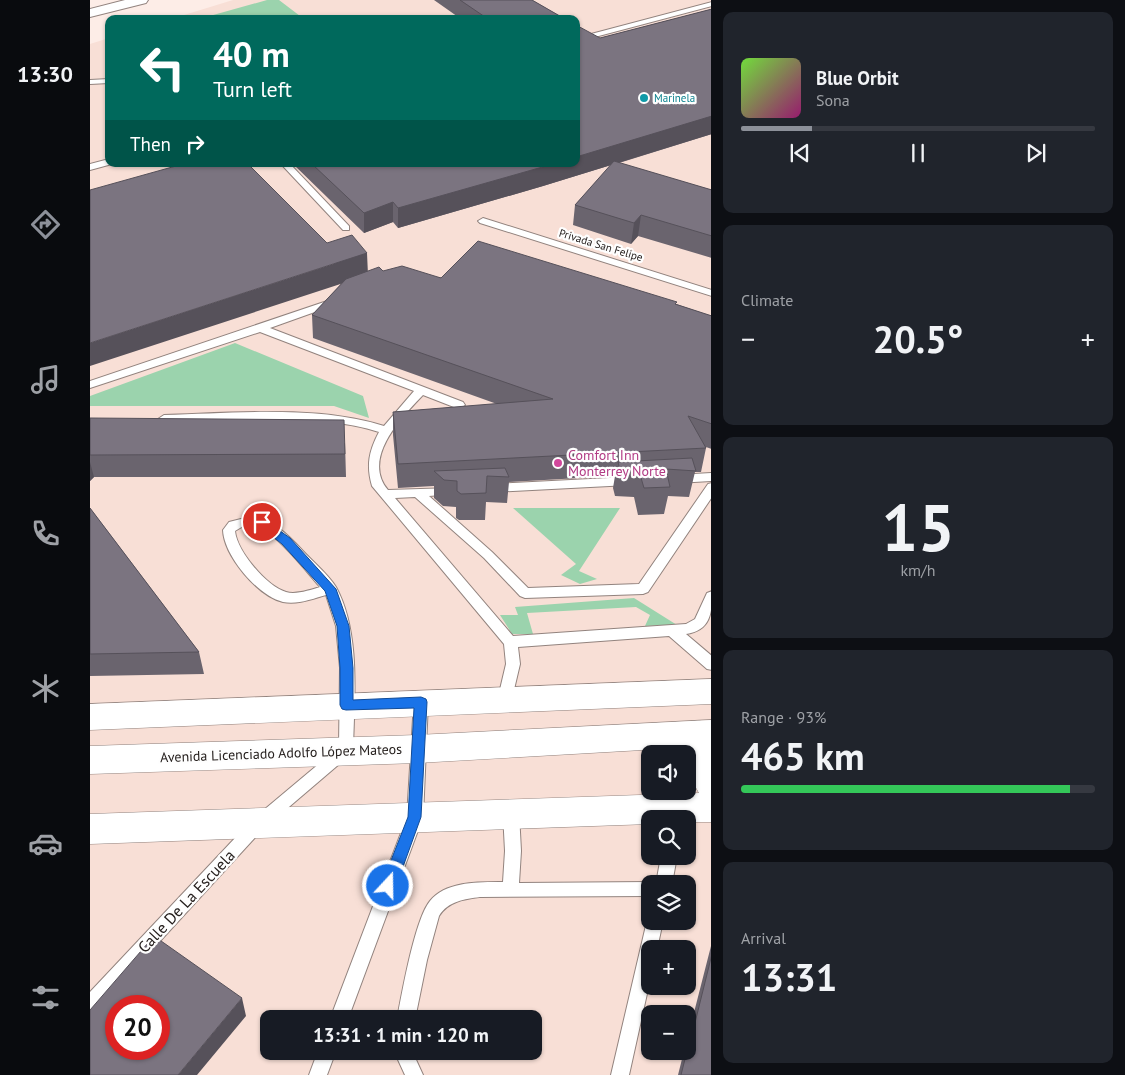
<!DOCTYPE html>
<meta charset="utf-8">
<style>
:root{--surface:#171b24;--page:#20242c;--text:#f1f3f6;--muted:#9ea1a6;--line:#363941;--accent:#8c9099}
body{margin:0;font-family:"PT Sans",sans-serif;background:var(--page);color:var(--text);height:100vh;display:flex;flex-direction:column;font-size:19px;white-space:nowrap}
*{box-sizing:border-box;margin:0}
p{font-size:16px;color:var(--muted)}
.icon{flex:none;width:28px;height:28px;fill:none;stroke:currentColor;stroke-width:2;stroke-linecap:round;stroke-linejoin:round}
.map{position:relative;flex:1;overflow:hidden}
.panel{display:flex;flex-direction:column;gap:12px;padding:12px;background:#0d0f14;width:414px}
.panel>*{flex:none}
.top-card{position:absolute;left:15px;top:15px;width:475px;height:152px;border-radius:10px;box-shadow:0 1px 4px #0004;background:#00695c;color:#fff;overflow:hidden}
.tools{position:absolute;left:551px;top:745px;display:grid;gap:10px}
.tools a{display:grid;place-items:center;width:55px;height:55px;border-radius:10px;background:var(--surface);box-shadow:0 1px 4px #0004;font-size:25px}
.speed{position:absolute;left:15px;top:995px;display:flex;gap:10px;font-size:25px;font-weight:700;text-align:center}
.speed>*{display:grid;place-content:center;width:65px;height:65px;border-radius:50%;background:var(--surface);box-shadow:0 1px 4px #0004;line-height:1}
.speed .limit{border:8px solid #d22;background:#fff;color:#111}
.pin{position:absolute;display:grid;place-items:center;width:42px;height:42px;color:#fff;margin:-21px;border:2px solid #fff;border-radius:50%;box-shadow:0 1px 5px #0007}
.me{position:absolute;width:55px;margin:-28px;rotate:21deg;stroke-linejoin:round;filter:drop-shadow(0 0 4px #0008)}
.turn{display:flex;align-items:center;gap:18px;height:105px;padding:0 25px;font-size:22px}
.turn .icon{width:65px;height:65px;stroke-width:2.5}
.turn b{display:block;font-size:35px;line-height:42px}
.then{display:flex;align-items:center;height:48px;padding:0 25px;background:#0003;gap:10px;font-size:19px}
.big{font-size:38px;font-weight:700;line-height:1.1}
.panel .tile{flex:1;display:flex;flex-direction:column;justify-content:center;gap:8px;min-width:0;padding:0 18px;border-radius:10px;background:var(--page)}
.panel .dial{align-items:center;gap:0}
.dial b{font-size:65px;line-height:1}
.song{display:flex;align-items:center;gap:15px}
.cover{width:60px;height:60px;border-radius:8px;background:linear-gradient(135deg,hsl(100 70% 55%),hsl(320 70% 35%))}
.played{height:5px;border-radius:2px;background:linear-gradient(90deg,var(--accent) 20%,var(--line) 20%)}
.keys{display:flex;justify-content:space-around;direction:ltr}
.heat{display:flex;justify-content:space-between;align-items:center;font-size:28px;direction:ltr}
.charge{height:8px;border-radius:4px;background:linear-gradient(90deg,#34c759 93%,var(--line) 0)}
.trip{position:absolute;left:170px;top:1010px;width:282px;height:50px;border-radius:10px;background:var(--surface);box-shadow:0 1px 4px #0004;font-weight:700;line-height:50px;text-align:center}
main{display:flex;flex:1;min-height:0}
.tab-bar{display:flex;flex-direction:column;width:90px;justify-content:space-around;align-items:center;background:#090b0e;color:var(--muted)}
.tab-bar .icon{width:35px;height:35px}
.tab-bar .selected{color:var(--accent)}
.tab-bar b{font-size:22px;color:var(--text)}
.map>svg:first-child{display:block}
.built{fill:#f8dfd6;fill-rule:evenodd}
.green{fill:#9bd3ad}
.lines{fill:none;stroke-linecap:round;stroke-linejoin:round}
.lane-casing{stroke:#92837e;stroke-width:2}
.street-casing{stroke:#92837e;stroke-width:2}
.secondary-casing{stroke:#92837e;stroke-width:1}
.primary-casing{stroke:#92837e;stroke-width:1}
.lane{fill:#fff;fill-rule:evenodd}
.street{fill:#fff;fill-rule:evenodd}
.secondary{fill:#fff;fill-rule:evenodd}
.primary{fill:#fff;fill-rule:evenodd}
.wall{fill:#6a646e}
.shaded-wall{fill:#56515a}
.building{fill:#7b7480;stroke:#56515a;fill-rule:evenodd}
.route{fill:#1a73e8;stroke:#114b97}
.culture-dot{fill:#0f9aa8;stroke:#fefefe;stroke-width:2}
.hotel-dot{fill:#d1479c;stroke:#fefefe;stroke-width:2}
.labels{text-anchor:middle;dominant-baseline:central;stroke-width:4.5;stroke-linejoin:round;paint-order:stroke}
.far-culture-label{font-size:11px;fill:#0d838f;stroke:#fefefe;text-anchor:start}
.far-street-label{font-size:11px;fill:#26201e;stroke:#fefefe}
.hotel-label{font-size:14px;fill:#b23c85;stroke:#fefefe;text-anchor:start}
.street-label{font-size:14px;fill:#26201e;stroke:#fefefe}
.near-street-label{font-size:16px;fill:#26201e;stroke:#fefefe}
</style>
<main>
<nav class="tab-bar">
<b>13:30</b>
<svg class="icon selected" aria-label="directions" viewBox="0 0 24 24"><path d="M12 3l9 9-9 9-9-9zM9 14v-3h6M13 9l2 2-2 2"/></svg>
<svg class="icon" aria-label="music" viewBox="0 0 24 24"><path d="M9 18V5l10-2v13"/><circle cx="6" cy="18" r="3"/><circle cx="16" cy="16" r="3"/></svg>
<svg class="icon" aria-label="phone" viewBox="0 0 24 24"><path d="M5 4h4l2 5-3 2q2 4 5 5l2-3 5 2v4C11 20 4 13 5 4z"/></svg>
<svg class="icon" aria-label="climate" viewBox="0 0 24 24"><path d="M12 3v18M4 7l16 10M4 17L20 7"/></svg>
<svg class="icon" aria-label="car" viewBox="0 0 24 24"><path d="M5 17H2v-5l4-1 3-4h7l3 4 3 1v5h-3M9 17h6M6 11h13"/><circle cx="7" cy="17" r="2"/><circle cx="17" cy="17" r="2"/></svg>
<svg class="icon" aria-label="filters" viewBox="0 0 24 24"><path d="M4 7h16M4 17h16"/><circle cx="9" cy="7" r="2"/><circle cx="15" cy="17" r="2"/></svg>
</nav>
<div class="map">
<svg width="622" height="1075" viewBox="0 0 622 1075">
<rect width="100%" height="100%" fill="#fdede7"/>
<path class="built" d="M143 0H621V1075H0V44L19 38V164H486V19H81ZM560 754H598V791H560ZM560 819H598V856H560ZM560 884H598V921H560ZM560 949H598V986H560ZM26 1006H69V1049H26ZM560 1014H598V1051H560ZM179 1019H444V1051H179Z"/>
<path class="green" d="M177 0H189L214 19H109Z
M145 343 273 396 279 418 244 406H0V396Z
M423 508H530L489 571 507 579 490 584 471 575 486 564Z
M544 598 587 625 555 626 560 615 546 607 437 613 443 634H422L410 615H428L425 607Z"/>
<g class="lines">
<g class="lane-casing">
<path id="lane" d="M622 2V6L486 42V38Z
M19 79V83L0 84V80Z
M19 159V164H22L0 170V164Z
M191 164H200L259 226V230H253Z
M393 218 622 290V296L390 223 388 221Z
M246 298 251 301 250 303 180 328 373 402 375 405 369 409 333 395C312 417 271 458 298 490L363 488 365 491 363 494 339 496 402 552 438 588 549 584 618 484 622 483V497L558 592 553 594 435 598 430 596 394 558 325 497 305 498 423 636 596 624 605 619 617 593 622 591C622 613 621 630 596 634L622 656V670L617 669 579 636 428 647 430 664 422 698 420 702 415 704 410 702 408 698 416 664 414 644 282 486C276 465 279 451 289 432 227 412 140 421 74 423L68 419 74 415C143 413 227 405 294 426L324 391 170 332 0 388V381Z
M622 473V481L587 483 581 479 587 475Z
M539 477 545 481 539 485 402 492 396 488 402 484Z
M163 516C183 520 198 535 212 550 223 562 238 574 246 587 271 633 264 700 263 750L261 754 172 830 6 1011 0 1014V992L162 820 249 747 250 668 246 626 236 595C222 599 207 605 193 602 168 596 134 556 133 530L139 522ZM163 524C183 529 216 571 230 587 220 590 206 595 196 592 176 586 147 551 145 531L155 525Z
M331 696 336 698 338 702 333 817 258 1019H240L317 817 324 702 326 698Z
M421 806 426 808 429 813 431 851 429 883 560 882 566 884H560V896L390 897C375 899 358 901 349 916L337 960 325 1019H307C312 993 325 919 340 901 356 881 390 882 413 882L415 851 413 813 416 808Z
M571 856H587L582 884H566Z
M560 915V921H573L567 949H560V980L539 1075H521L557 921Z
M228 1051H246L237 1075H219Z
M304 1051H322L333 1075H315Z"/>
</g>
<g class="street-casing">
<path id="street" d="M35 0H58L56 3 0 17V9Z"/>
</g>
<g class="secondary-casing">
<path id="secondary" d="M610 721 622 725V822H598V819H560V824L0 844V814L609 793 605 786 594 734 599 725Z"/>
</g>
<g class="primary-casing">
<path id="primary" d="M622 679V704L0 730V704Z
M622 720V746L327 763 0 774V746L327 735Z"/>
</g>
<use href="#lane" class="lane"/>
<use href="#street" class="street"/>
<use href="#secondary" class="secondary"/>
<use href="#primary" class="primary"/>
</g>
<path class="wall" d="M344 0H442L475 19H371Z
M622 9V134L529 163 622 190V258L548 236 541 244 483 225 485 205 521 165 453 186 308 228 303 222 274 233 204 165V164H486L510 38Z
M237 243 277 253V271H293L586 304 622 316V449L616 447V448L611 472H605L599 497 578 496 574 514 548 515 544 497 525 496 523 488 525 476 419 482 417 503 396 502 395 520H369L366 518V507L353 506 344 498V486L308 488 303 435V412L407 404 223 338 222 315 252 283Z
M0 418 255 443 256 477H4L0 481Z
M0 508 109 652 114 674 0 676Z
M622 942V1075H588L594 1051H598V1036Z"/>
<path class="shaded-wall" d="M622 116V134L453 186 308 228V208L463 164H486V157Z
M303 202V222L274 233V213Z
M551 215 548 236 541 244 544 223Z
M277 253 278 275 0 366V343Z
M0 462 4 477 0 481Z
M152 998 156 1016 107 1075H88Z"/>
<path class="building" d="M370 0H442L475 19H398Z
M622 9V116L486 157V25L510 38Z
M524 161 622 190V236L551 215 544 223 485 205Z
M93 164H158L237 243 262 235 277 253 0 343V190Z
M222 164H463L308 208 303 202 274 213Z
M388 241 587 302 585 304 622 316V424L598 416 616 448 308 464 303 412 463 399 222 315 256 279 289 267 293 271 312 266 351 278Z
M0 418 254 420 255 454 0 455Z
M602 458 606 471 576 469 580 487 554 488 549 471 530 470 528 462Z
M415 468 419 477 397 476 396 493 371 494 367 491V481L354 480 344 471Z
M0 508 109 652 0 654Z
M64 936 152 998 88 1075H0V1010ZM26 1006H69V1049H26Z
M622 954V1075H591L597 1051H598Z"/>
<path class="route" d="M172 518 200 538 246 589 259 626 263 668V700L331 697 336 699 337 702 331 817 306 886 303 891 298 893 293 891 291 886 318 817 324 708 256 710 252 709 250 705V668L247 626 235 591 192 544 168 525 166 522 168 519Z"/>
<circle class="culture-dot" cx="554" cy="98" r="5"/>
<circle class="hotel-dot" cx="468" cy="463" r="5"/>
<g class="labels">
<g class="far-culture-label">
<text x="564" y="98">Marinela</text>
</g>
<g class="far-street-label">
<text transform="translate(511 245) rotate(17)">Privada San Felipe</text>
</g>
<g class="hotel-label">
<text x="478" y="455">Comfort Inn<tspan x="478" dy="16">Monterrey Norte</tspan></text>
</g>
<g class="street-label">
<text transform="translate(191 753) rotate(-2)">Avenida Licenciado Adolfo López Mateos</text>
</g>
<g class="near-street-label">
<text transform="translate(96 901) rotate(-47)">Calle De La Escuela</text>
</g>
</g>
</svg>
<div class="tools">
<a><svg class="icon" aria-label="sound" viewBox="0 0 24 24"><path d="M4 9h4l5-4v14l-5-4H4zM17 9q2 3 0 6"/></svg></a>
<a><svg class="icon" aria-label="search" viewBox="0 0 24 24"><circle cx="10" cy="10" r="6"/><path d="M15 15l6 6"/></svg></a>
<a><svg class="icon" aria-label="layers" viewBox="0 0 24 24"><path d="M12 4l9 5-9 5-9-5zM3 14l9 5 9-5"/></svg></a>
<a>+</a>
<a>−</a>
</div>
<div class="speed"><div class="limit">20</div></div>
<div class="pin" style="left:172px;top:522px;background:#d93025"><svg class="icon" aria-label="arrive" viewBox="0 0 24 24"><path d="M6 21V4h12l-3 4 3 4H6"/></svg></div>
<svg class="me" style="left:298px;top:886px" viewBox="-20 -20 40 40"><circle r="17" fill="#1a73e8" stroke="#fff" stroke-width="3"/><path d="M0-11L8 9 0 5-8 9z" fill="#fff"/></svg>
<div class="trip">13:31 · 1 min · 120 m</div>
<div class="top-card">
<div class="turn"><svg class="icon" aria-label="left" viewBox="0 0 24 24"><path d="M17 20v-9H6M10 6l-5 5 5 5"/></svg><div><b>40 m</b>Turn left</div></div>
<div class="then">Then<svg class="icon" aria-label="right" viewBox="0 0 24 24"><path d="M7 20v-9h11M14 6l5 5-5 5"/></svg></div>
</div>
</div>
<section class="panel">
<div class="tile">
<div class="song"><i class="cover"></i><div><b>Blue Orbit</b><p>Sona</p></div></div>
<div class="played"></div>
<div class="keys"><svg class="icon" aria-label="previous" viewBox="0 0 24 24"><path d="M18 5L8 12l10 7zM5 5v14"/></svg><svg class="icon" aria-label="pause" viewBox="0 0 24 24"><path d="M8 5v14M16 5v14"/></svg><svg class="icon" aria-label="next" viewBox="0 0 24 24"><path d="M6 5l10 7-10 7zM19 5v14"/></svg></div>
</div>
<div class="tile"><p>Climate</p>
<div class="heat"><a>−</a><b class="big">20.5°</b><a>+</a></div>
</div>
<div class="tile dial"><b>15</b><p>km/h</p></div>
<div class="tile"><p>Range · 93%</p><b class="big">465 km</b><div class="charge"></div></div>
<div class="tile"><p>Arrival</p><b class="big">13:31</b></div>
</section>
</main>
